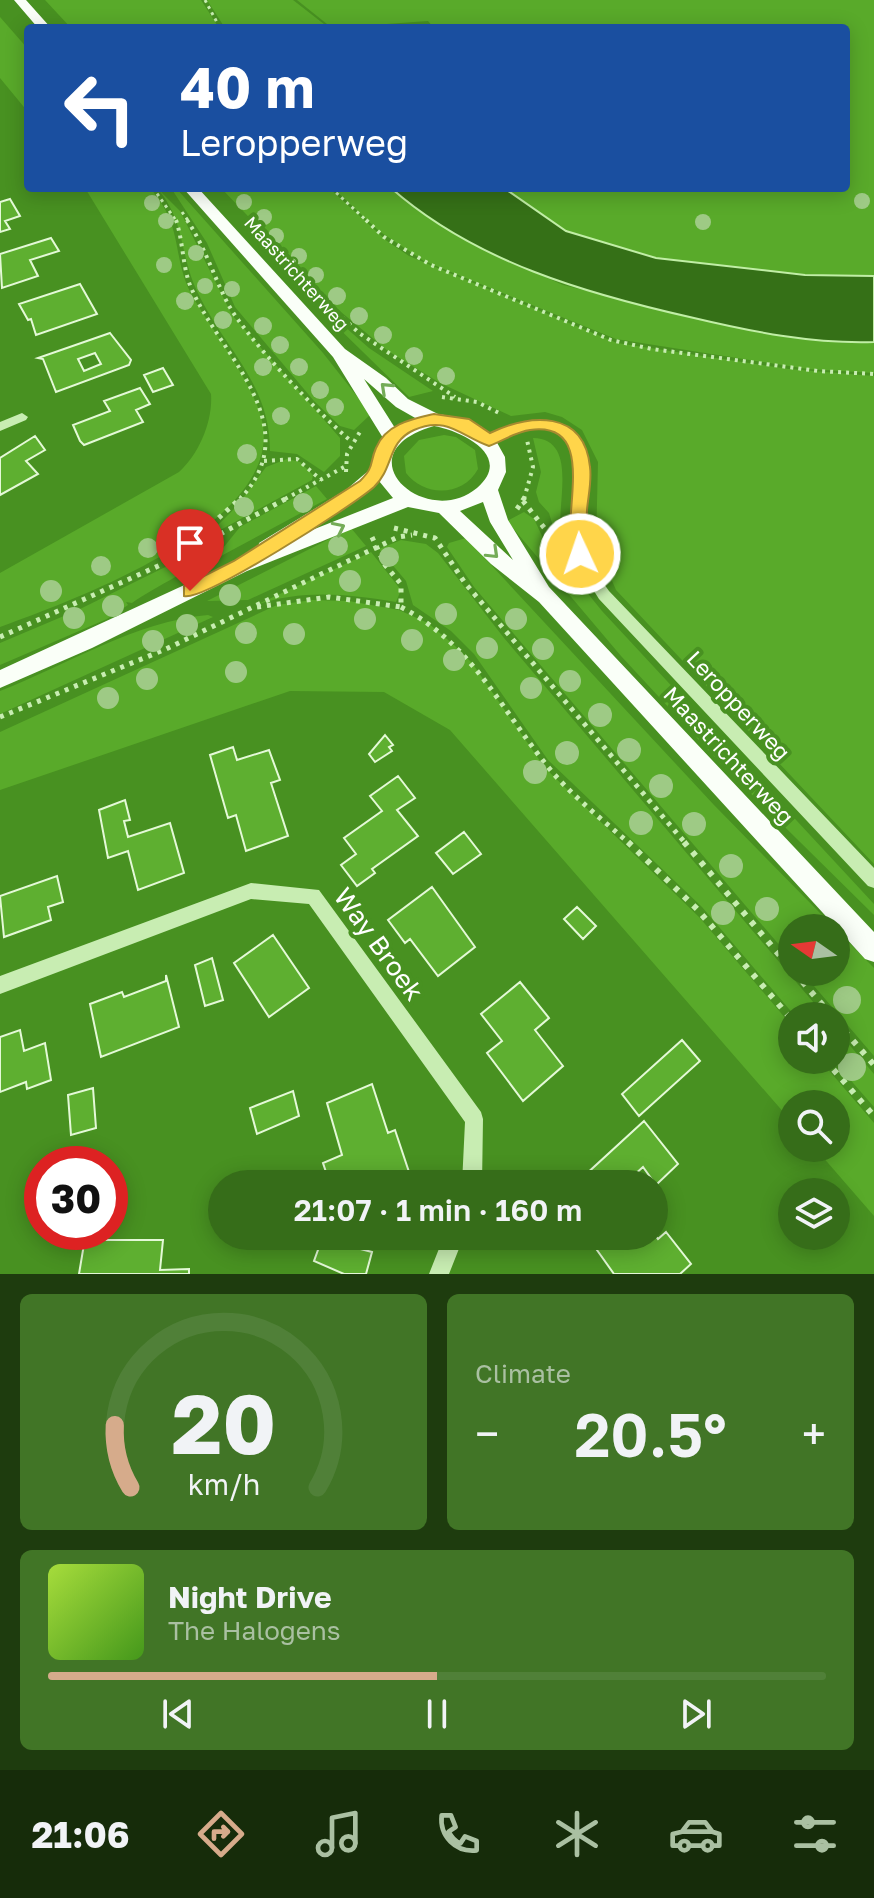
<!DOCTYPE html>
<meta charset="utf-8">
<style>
:root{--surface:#366d19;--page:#417526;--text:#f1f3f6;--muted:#aac0a2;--line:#508038;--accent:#d6ab8b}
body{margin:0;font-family:"Golos Text",sans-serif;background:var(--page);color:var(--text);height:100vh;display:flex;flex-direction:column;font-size:30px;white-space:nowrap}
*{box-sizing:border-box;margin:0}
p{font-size:26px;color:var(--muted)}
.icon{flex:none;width:44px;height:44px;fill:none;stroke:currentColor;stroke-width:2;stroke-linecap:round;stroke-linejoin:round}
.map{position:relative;height:1274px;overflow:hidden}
.panel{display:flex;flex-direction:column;gap:20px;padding:20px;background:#1e3c0e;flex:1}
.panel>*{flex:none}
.top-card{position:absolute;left:24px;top:24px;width:826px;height:168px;border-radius:8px;box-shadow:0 4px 20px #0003;background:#1a4fa0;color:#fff;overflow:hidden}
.needle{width:52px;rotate:284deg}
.controls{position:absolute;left:778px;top:914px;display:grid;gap:16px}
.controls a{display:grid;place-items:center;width:72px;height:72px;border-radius:50%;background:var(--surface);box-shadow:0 4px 20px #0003;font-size:40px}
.speed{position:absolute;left:24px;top:1146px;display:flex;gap:16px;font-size:40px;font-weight:700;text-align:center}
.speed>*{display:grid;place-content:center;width:104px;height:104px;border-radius:50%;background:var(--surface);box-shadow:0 4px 20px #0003;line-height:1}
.speed .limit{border:12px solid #d22;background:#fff;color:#111}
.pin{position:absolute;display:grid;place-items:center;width:68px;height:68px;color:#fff;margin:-82px -34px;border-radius:50% 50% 50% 0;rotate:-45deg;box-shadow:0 0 8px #0007}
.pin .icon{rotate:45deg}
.me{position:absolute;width:88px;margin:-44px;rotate:357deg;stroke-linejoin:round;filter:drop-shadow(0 0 6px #0008)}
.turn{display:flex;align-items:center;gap:28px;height:168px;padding:0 24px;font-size:36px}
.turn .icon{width:104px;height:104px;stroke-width:2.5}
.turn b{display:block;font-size:56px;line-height:68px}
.big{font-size:60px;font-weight:600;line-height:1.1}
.panel .tile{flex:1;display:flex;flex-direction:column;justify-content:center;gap:12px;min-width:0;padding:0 28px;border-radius:12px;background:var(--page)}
.panel .dial{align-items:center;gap:0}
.dial svg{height:208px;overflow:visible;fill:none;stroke:var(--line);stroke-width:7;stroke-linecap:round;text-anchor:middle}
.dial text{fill:var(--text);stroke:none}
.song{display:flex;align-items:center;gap:24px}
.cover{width:96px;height:96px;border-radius:12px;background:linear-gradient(135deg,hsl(80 70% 55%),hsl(100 70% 35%))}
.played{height:8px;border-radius:4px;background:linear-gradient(90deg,var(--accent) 50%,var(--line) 50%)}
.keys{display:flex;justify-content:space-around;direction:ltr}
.heat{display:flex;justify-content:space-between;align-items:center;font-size:44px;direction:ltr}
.panel .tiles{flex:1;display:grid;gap:20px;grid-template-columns:1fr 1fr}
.tile:last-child{grid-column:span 2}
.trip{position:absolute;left:208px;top:1170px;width:460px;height:80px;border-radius:40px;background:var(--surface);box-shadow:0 4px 20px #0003;font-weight:600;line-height:80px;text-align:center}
.tabs{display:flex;height:128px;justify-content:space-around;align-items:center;background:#162c0a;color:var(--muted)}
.tabs .icon{width:56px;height:56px}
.tabs .selected{color:var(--accent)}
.tabs b{font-size:36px;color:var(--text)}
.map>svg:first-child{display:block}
.green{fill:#59aa2a}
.water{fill:#357017;stroke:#c1eea6;stroke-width:2}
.building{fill:#5eaf30;stroke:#e4f9d7;stroke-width:2;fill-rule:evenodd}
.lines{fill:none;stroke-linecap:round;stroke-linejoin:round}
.path-far3{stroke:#c8edb2;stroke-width:3;stroke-dasharray:3 4;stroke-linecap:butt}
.path-far2{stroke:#c8edb2;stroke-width:4;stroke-dasharray:3 5;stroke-linecap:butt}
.path-far1{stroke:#c8edb2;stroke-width:5;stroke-dasharray:4 6;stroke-linecap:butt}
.path{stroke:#c8edb2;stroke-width:6;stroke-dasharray:5 8;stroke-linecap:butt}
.minor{fill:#c8edb2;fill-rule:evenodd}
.major{fill:#fafff8;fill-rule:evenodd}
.tree{fill:#9eca85}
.oneway{stroke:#74ac57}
.route{fill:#ffd54a;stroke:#a68a30;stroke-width:2}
.labels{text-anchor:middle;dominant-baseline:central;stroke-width:8;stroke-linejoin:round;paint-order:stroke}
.far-street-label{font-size:18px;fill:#fff;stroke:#489121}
.street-label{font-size:22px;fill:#fff;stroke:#489121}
.near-street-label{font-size:26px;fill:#fff;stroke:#489121}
</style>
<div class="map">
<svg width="874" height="1274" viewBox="0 0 874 1274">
<rect width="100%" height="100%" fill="#489121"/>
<path class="green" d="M45 0H201L219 28H71Z
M207 0H293L329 28H225Z
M297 0H874V276L805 275 656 258 566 231 504 188H846V28H434L428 21 332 28Z
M0 17 28 49V112L0 78Z
M85 188H150C186 229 170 258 194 299 213 331 258 390 263 426 278 526 74 600 0 627V573L179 472C199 454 213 421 211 394Z
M157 188 180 211 232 315 340 438V456L324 472 297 454 270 451C270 382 224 349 197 291 179 253 186 222 157 188Z
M171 188H176L323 353 371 414 354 430 340 426 314 401 235 307 207 243Z
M221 188H329L387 241 409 256 617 343 789 369 874 376V864L616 590 596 544 598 462 582 430 562 417 545 412 511 416 440 383 388 351 335 307Z
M333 188H390L482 249 563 285 760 333 844 343 874 342V373L808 369 616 339 424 261 379 231Z
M319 304 369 348 433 391 409 397 317 307Z
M444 435 456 437 475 450 478 469C463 497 424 497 406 473L404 456 419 440Z
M533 438C579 439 556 504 561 534L555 533 549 513 539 502 536 492 541 472Z
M287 459 300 462 313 475 312 480 204 539 237 506 266 467Z
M316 486 327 499 221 556 219 553 240 527Z
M524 512 534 519 543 538 602 611 874 904V915L722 765 621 656 507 521Z
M351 528 366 546 248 600 207 601Z
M466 538 714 805 874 968V1056L802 972H836V928H792V960L474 587 447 547 449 543Z
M401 540 426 544 438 553 504 638 825 1016H795L702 907 548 760 474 654 451 631 413 605 406 581 379 549Z
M212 544C195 572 158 584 132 603L126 602 128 605 107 619 0 665V643L78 610Z
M371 552 401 590 396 602C348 594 302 589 256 605Z
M312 600 349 601 399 610 428 623 454 645 472 663 545 768 699 917 792 1026V1060H820L874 1123V1216L815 1148H836V1104H792V1122L450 730 384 692 290 691 0 790V732L277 605Z
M208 615 213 617 0 714V691C67 665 136 621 208 615Z
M836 1029 874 1074V1107L833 1060H836Z"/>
<path class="water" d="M391 188H504L566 231 656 258 805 275 874 276V342C813 344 753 332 694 318 587 294 475 262 391 188Z"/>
<path class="building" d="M10 199 20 216 5 221 10 229 0 232V202Z
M51 238 59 251 30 260 38 276 2 288 0 254Z
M80 284 97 314 36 335 31 319 28 320 19 304Z
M110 333 131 360 129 365 56 392 43 359 38 358ZM95 353 101 364 84 371 78 359Z
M163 368 173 385 153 392 144 375Z
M140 388 150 404 136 410 143 422 84 445 80 441 73 425 110 411 104 401Z
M35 436 45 450 26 461 38 474 0 495V458Z
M385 735 393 745 389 747 392 751 375 762 369 754Z
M233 747 237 760 269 750 280 780 271 783 288 836 246 851 236 815 228 818 210 755Z
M398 776 415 798 397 810 418 836 372 869 375 873 357 886 341 865 356 854 344 838 382 811 370 796Z
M125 800 130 820 124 821 128 837 170 823 184 873 138 890 128 851 108 858 99 810Z
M464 832 481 854 453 874 436 853Z
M57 876 63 902 48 907 51 920 4 937 0 896Z
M432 887 475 947 438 976 410 939 405 943 388 920Z
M577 907 596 926 583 939 564 919Z
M273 935 309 988 269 1017 234 963Z
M212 958 223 1000 205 1006 195 965Z
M166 975 179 1027 101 1057 90 1004 122 992 124 997 166 981Z
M520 982 549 1018 535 1030 563 1066 523 1101 487 1053 502 1041 481 1014Z
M20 1030 24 1051 45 1043 51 1080 27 1089 26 1082 0 1092V1037Z
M682 1040 700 1061 639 1116 622 1094Z
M372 1084 388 1133 395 1130 410 1175 389 1184H330L323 1163 342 1155 327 1103Z
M93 1088 96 1128 71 1135 68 1095Z
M293 1091 299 1116 257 1134 250 1108Z
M644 1121 678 1164 656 1185 643 1167 624 1184H588L583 1177Z
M86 1232H96L95 1240H163L160 1270 189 1269V1274H79Z
M666 1232 691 1264 680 1274H614L587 1236 654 1234 658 1239Z
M322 1239 372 1252 366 1274H344L314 1261Z"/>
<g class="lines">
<path class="path-far3" d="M205 0 220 28
M153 188 177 222
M331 188 368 222
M182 212 189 222"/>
<path class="path-far2" d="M176 220C184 244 182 270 193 292 222 356 308 427 240 499
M187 220C206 249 213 275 228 304 247 339 320 415 352 442
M366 220 384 237 431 265 611 340 652 349 818 371 874 374
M331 307 359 333 455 397
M442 397 477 402 501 414
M264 461 297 459 321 480
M346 472 347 454 361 430
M285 499 346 466
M524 499 533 467 527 440"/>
<path class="path-far1" d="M523 501 557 544
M517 509 525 497
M394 528 435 538 465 583 686 844
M185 553 289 497
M174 558 242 497
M257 607 329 597 401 607V584L385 565 371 535
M401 607C476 647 501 711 553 773 576 799 604 821 630 844
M0 637 176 558
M0 717 166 649 398 537 412 535"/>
<path class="path" d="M628 842 697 909 792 1020
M684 842 792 970
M794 972 832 1016
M836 1021 874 1065
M825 1060 874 1116"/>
<path class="minor" d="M22 413 28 417 26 420 0 431V422Z
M542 420C618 432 574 501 584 548 588 564 600 578 609 591L874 868V888L868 886 599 599C589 582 573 565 570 545 565 510 594 459 559 434 548 427 535 427 523 430 511 434 501 440 489 444L483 440 485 437 511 425Z
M251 883 319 890 481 1112 483 1119 482 1184H462L465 1122 309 904 251 899 0 994V976Z
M444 1236H464L449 1274H429Z"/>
<path class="major" d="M14 0H26L51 28H38Z
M183 188H198L345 349 386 378 408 399 438 414 457 417 482 427 495 439 505 457 506 472 498 490 508 520 549 587 874 932V962L865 959 539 602 491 564 439 513 408 507 247 571 92 648 0 688V670L258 551 259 543 347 489 374 466V457L383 438 333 357ZM364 379 396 407 417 419 395 428ZM434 426C462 431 514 456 477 488 425 531 340 453 434 426ZM379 481 393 498 307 532 359 499ZM483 502 490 522 513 560 460 511Z"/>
</g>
<g class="tree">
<circle cx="862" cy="201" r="8"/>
<circle cx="244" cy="202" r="8"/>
<circle cx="152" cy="203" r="8"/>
<circle cx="264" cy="217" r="8"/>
<circle cx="166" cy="221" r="8"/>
<circle cx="703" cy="222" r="8"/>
<circle cx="276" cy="236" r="8"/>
<circle cx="196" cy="253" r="8"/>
<circle cx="299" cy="256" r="8"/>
<circle cx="164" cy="265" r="8"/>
<circle cx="316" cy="275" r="8"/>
<circle cx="205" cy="286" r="8"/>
<circle cx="232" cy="289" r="8"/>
<circle cx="337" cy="296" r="9"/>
<circle cx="185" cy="301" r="9"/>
<circle cx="359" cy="316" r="9"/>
<circle cx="223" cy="320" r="9"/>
<circle cx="263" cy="326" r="9"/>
<circle cx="383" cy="335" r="9"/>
<circle cx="280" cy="345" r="9"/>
<circle cx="414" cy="356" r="9"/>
<circle cx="263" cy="367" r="9"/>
<circle cx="299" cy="367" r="9"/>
<circle cx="446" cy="376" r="9"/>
<circle cx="320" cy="390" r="9"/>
<circle cx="335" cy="407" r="9"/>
<circle cx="281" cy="416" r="9"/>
<circle cx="247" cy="454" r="10"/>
<circle cx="303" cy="503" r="10"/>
<circle cx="244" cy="507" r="10"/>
<circle cx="187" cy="526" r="10"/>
<circle cx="338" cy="546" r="10"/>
<circle cx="148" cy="548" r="10"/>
<circle cx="389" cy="557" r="10"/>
<circle cx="101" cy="566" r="10"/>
<circle cx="350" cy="581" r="11"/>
<circle cx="51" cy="591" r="11"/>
<circle cx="230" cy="595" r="11"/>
<circle cx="113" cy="606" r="11"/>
<circle cx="446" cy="614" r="11"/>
<circle cx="74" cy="618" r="11"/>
<circle cx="365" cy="619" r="11"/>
<circle cx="516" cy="619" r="11"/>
<circle cx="187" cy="625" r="11"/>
<circle cx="246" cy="633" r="11"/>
<circle cx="294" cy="634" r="11"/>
<circle cx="412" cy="640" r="11"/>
<circle cx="153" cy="641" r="11"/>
<circle cx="487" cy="648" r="11"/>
<circle cx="543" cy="649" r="11"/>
<circle cx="454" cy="660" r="11"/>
<circle cx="236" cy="672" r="11"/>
<circle cx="147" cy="679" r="11"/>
<circle cx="570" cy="681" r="11"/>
<circle cx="531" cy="688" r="11"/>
<circle cx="108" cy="698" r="11"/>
<circle cx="600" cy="715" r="12"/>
<circle cx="629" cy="750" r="12"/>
<circle cx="567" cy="753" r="12"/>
<circle cx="535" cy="772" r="12"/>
<circle cx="661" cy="786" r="12"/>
<circle cx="641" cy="823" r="12"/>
<circle cx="694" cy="824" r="12"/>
<circle cx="731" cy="866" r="12"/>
<circle cx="767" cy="909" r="12"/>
<circle cx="723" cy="913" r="12"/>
<circle cx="847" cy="1000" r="14"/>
<circle cx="852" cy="1067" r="14"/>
</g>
<defs><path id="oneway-chevron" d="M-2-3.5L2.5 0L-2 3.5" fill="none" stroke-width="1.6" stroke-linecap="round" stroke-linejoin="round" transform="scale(2)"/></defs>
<g class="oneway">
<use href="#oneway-chevron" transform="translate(386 388) rotate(-137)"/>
<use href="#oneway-chevron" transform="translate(339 528) rotate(-26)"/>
<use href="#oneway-chevron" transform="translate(493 553) rotate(44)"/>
</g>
<path class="route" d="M434 414 469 419 490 433C530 414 584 409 590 467 592 481 588 497 587 510 586 522 589 551 586 559H574C557 525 603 420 530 430 515 432 503 441 489 446 462 437 447 415 414 430 387 442 394 468 374 487 354 505 203 602 184 596V586L234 561 360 481C375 466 369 464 376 448 386 424 412 419 434 414Z"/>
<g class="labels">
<g class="far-street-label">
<text transform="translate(297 273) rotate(48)">Maastrichterweg</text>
</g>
<g class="street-label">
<text transform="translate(739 705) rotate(47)">Leropperweg</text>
<text transform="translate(729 755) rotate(47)">Maastrichterweg</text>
</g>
<g class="near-street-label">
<text transform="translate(379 944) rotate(54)">Way Broek</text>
</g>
</g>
</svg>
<div class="controls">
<a><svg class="needle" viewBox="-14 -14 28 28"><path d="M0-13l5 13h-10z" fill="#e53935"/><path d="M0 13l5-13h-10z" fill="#aac0a2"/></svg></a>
<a><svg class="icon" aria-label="sound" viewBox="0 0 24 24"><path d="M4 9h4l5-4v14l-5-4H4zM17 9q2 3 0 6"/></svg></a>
<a><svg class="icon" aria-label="search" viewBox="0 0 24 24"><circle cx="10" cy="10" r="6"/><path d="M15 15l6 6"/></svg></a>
<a><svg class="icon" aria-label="layers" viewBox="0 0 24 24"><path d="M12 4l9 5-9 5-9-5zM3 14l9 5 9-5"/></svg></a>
</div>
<div class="speed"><div class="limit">30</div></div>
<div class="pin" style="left:190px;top:591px;background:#d93025"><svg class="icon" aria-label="arrive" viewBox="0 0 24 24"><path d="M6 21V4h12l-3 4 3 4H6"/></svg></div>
<svg class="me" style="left:580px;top:554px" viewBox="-20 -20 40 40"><circle r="17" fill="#ffd54a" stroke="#fff" stroke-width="3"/><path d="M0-11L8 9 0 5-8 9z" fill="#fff"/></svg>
<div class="trip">21:07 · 1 min · 160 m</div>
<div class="top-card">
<div class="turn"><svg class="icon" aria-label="left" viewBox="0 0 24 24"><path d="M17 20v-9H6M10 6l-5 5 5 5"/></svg><div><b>40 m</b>Leropperweg</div></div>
</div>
</div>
<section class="panel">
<div class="tiles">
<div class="tile dial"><svg viewBox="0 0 100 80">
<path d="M14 69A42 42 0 1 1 86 69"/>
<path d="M14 69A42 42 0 0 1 8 45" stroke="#d6ab8b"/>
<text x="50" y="56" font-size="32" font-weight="700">20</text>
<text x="50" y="72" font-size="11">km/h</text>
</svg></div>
<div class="tile"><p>Climate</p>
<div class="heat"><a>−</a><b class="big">20.5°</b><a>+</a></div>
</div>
<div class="tile">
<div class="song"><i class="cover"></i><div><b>Night Drive</b><p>The Halogens</p></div></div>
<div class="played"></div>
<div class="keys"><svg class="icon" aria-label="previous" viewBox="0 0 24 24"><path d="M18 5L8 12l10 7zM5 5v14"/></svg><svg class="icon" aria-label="pause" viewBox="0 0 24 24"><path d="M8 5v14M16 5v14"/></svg><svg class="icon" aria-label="next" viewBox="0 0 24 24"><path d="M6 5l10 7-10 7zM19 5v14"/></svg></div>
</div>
</div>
</section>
<nav class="tabs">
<b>21:06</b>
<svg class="icon selected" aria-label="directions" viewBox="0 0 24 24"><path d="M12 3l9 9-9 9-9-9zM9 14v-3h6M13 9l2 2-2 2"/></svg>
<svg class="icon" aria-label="music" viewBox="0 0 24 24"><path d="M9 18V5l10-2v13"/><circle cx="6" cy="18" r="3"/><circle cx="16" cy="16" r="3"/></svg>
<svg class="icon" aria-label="phone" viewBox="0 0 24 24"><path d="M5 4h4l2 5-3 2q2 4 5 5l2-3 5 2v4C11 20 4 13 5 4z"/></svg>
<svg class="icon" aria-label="climate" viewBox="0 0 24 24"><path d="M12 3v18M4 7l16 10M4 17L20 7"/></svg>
<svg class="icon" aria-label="car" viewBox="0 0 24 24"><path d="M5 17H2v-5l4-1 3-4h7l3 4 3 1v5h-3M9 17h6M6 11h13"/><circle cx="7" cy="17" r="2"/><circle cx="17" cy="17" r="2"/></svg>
<svg class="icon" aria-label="filters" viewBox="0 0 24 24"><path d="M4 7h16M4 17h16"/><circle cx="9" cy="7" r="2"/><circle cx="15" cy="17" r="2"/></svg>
</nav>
